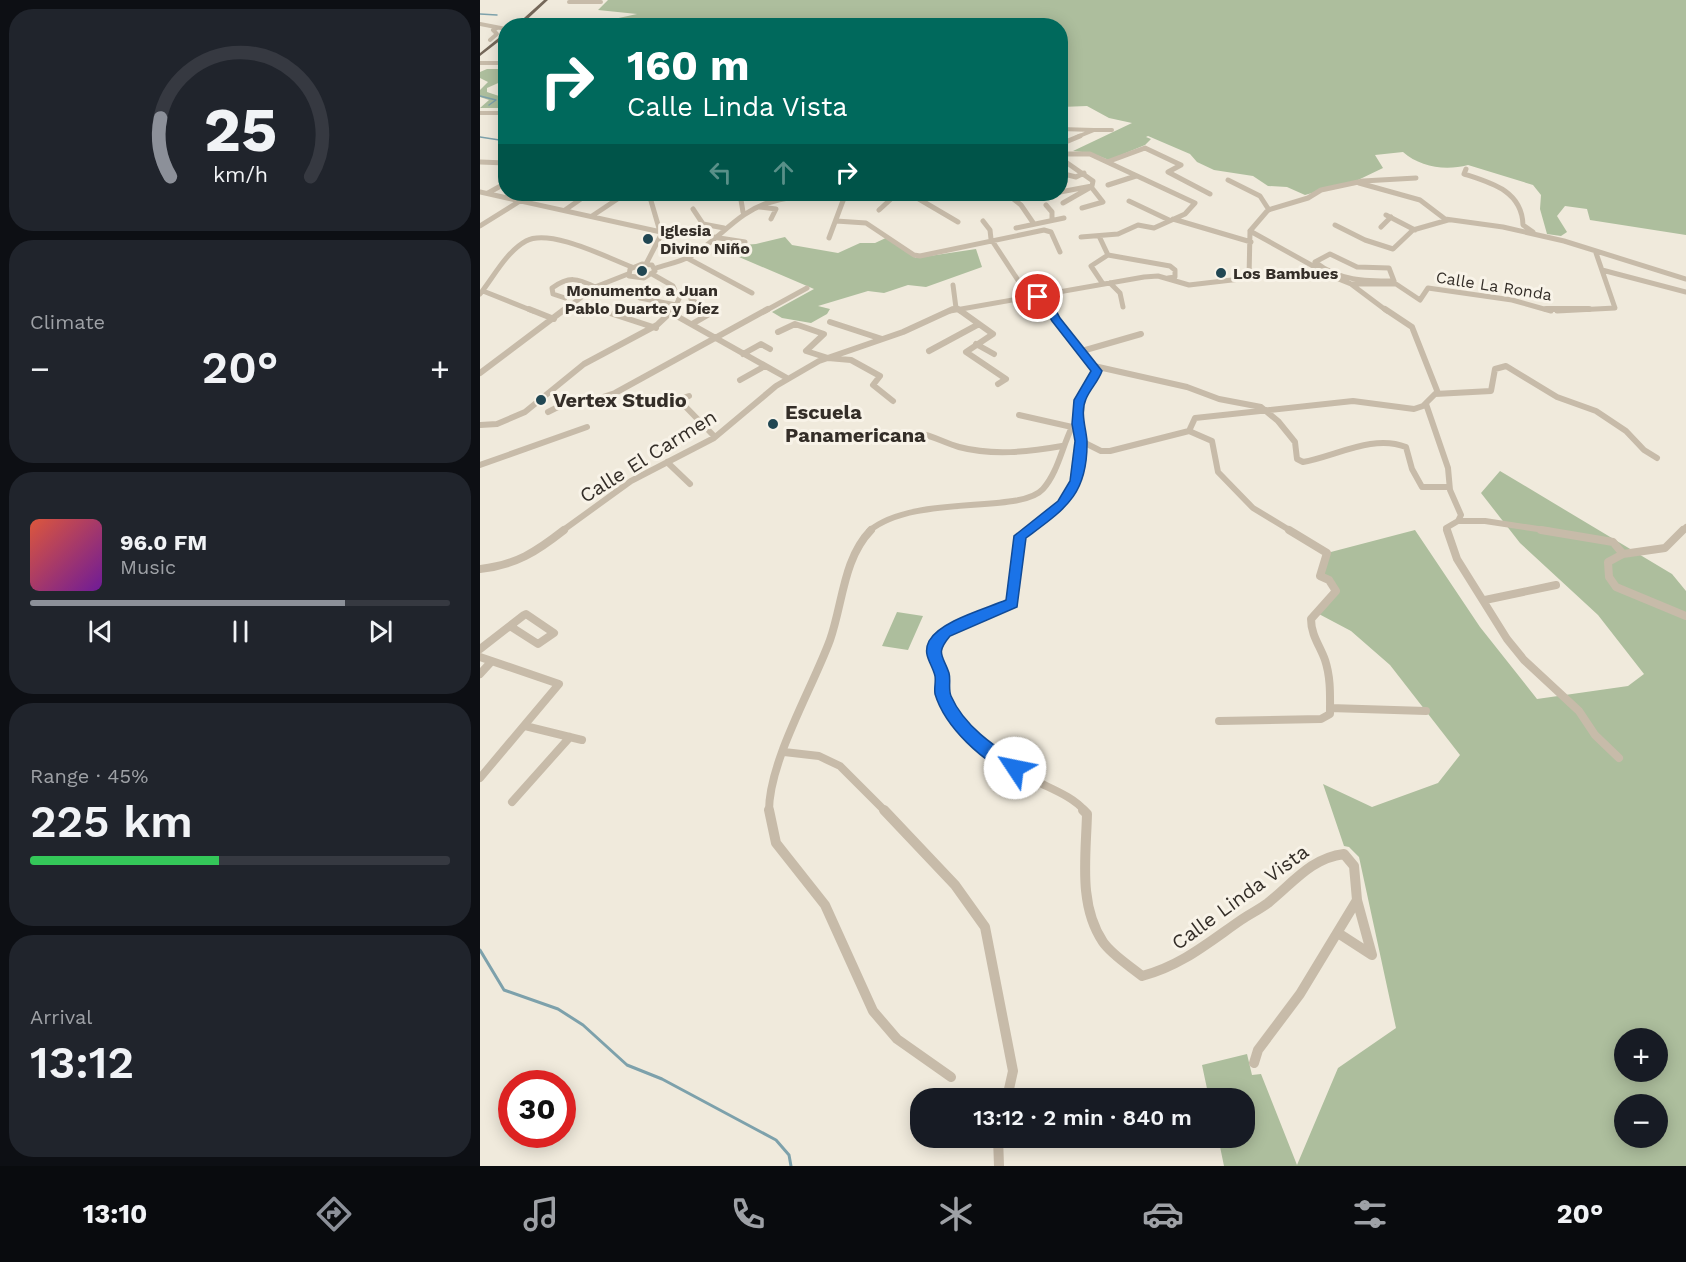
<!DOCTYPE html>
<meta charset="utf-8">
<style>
:root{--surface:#171b24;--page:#20242c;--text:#f1f3f6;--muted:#9ea1a6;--line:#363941;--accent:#8c9099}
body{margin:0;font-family:"Work Sans",sans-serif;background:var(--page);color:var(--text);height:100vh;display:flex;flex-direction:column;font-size:22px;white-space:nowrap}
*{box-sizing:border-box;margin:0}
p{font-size:20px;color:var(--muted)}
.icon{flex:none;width:33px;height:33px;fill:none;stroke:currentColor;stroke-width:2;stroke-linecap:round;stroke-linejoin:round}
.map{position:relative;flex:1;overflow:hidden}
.drawer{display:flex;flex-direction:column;gap:9px;padding:9px;background:#0d0f14;width:480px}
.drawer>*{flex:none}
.hud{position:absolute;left:18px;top:18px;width:570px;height:183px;border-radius:24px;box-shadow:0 3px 15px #0003;background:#00695c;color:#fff;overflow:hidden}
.buttons{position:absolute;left:1134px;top:1028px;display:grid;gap:12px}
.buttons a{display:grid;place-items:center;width:54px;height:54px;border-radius:50%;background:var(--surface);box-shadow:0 3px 15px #0003;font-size:30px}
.speed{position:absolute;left:18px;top:1070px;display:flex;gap:12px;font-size:30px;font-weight:700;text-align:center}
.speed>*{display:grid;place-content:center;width:78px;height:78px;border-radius:50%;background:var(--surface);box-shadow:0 3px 15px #0003;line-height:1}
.speed .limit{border:9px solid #d22;background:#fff;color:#111}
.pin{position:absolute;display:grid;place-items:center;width:51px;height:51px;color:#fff;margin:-26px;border:3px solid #fff;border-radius:50%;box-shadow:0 2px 6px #0007}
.me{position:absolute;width:66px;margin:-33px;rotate:304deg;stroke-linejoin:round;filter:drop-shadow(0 0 4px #0008)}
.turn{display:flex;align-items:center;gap:21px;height:126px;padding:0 30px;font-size:27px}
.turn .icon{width:78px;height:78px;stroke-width:2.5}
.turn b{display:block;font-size:42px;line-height:51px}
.lanes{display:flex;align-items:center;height:57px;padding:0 30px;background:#0003;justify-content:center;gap:30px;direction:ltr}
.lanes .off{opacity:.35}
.big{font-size:45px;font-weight:600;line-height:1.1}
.drawer .card{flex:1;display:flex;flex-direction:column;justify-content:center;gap:9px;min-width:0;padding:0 21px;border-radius:24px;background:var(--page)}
.drawer .dial{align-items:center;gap:0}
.dial svg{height:156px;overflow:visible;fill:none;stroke:var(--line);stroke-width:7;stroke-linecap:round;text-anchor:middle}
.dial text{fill:var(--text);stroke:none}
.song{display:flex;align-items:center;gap:18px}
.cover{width:72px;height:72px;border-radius:9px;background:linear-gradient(135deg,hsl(10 70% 55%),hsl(280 70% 35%))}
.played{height:6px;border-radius:3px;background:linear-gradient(90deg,var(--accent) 75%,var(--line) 75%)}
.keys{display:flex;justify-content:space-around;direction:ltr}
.heat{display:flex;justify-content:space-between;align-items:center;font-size:33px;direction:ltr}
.charge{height:9px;border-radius:4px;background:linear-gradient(90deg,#34c759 45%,var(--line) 0)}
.trip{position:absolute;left:430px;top:1088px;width:345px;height:60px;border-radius:24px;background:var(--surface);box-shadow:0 3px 15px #0003;font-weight:600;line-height:60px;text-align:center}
.menu{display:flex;height:96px;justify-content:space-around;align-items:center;background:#090b0e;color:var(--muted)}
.menu .icon{width:42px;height:42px}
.menu .on{color:var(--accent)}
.menu b{font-size:27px;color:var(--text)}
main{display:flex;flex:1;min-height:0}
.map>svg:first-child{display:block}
.green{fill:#adbe9d;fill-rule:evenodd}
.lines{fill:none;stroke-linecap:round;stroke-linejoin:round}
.stream-far1{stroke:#7da1ab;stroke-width:1.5}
.stream{stroke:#7da1ab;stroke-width:3}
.minor-far4{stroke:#c7bba9;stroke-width:4}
.minor-far3{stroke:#c7bba9;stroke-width:5}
.minor-far2{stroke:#c7bba9;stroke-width:6}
.minor-far1{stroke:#c7bba9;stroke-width:8}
.minor{stroke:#c7bba9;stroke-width:10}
.major{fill:#75685a;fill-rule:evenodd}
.route{fill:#1a73e8;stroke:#114b97;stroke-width:1.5}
.poi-dot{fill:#214753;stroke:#f8f3e8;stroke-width:2}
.labels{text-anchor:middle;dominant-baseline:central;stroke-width:6;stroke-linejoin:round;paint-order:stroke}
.far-poi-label{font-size:16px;font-weight:bold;fill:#342e28;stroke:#f8f3e8;text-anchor:start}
.far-street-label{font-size:16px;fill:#342e28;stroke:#f8f3e8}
.poi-label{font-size:20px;font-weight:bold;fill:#342e28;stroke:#f8f3e8;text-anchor:start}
.street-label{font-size:20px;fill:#342e28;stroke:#f8f3e8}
</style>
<main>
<section class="drawer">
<div class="card dial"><svg viewBox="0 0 100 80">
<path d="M14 69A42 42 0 1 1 86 69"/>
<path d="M14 69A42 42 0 0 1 9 39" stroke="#8c9099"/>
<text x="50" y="56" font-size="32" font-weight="700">25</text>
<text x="50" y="72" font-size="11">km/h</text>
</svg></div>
<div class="card"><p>Climate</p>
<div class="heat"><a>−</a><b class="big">20°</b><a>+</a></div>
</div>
<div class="card">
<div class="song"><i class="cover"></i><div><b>96.0 FM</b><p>Music</p></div></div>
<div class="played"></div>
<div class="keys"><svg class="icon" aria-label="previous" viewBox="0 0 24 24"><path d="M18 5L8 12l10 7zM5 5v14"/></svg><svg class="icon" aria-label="pause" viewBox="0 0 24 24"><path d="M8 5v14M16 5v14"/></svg><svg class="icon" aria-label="next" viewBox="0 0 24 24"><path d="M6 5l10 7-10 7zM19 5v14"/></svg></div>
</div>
<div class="card"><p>Range · 45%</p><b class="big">225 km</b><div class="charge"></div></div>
<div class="card"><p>Arrival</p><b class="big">13:12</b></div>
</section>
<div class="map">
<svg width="1206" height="1166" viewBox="0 0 1206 1166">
<rect width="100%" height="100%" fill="#f0eadc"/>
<path class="green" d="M128 0H1206V235L1110 220 1107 209 1085 206 1077 216 1087 232 1081 236 1067 234 1060 209 1061 195 1053 185 988 165C965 171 940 167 923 152L895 155 903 168 878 180 825 195 807 187 788 186 773 176 734 170 717 162 710 154 668 136 666 137 671 139 665 145 629 160 611 153 593 151 652 123 629 118 607 106 581 107 580 26H102L157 14 118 10Z
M7 69H25V80L7 88V92L25 98V105L18 108H0L9 100 0 97V90L8 82 0 78V72Z
M305 237 312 245 358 253 380 243H395L408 237 436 258 496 249 502 267 446 287 428 285 404 293 388 291 338 306 350 309 347 314 331 323 302 318 292 312 334 289 252 254 249 246 276 244Z
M1020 471 1192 574 1206 591V1166H744L738 1137H765V1098H729L722 1065 767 1054 772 1075 781 1074 817 1165 858 1068 916 1028 879 857 869 847 864 846 843 784 892 807 958 783 980 755 910 665 871 631 837 613 856 591 840 576 847 553 935 530 1000 627 1057 699 1148 686 1164 674 1118 615 1040 543 1001 493ZM1144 1038H1178V1071H1144ZM1144 1104H1178V1137H1144Z
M417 612 443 616 428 650 402 646Z"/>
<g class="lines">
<path class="stream-far1" d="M0 14 17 15
M0 96 16 100 9 105
M0 137 26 141"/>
<path class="stream" d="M0 950 24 990 78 1009 103 1025 147 1065 182 1079 296 1140 309 1155 311 1166"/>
<path class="minor-far4" d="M89 2H121
M42 21H72
M0 24 26 29
M10 40 17 34 13 30 17 28
M0 63H21L26 60
M0 113H26
M580 129 614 130 597 137
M614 130H632"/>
<path class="minor-far3" d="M588 141 600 136
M580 154H610L715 203 705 214 674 228 658 225 638 234 601 237
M580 158 613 181 612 186 580 192
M0 162 26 163
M627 162 665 148 701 165
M701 165 688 172 730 194
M986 169 984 174C1012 183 1042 191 1043 225L1053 232
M580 173 596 177 604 173
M748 180 780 196 789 210
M879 183 940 200 965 219 1023 227 1084 241 1206 279
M628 185 656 176
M0 192 181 232
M8 193 26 183
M260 194 263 212
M527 194 541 205 554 224
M432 195 478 222
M649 201 689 220
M583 203 611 187
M566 205 572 212V220
M279 207 296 209 291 219
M602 208 623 202 612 188
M213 209 223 224 244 228
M85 210 108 194
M399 210 411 199
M906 215 935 230
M112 216 145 194
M693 219 771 242
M356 221 386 223 434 255 440 256 564 230 571 232 580 252
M503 221 510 230 511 239 549 297
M855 225 885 240 913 249 933 230 968 220
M0 226 51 194
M901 227 911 217
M536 228 584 218
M770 231 851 276 871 284H916L940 300 948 288 1032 300 1071 311
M770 231 788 210 828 198 841 190 883 181 936 178
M619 236 628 255
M233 237 265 242
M349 238 364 198
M850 254 877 267 909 268 914 281C885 281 859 281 835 262Z
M207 258 272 293
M162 264 172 265 175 271 164 278 149 276 150 269Z
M166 264 181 235 169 194
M176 268C188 264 200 262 211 256 240 239 258 211 291 202 337 188 387 205 434 194
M1122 270 1206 292
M172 274 193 286 199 299 193 311
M630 283 640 293 643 307
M623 284 611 266 628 255 690 266 695 270V277L688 278
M871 284 907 311
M473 285 476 308 480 311
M3 291 53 311
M0 294C13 278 26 252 46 241 70 228 128 258 152 267
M558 297 571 311
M85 298 73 294 72 288C89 276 97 278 115 287
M160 298 196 305
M211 299 228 311
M83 311 115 287 148 274
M285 311 327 288
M470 311 664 277 678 276 709 285 769 278 770 231
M1077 311 1135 308 1116 253"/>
<path class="minor-far2" d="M49 309 74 319
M478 309 513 334 486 352 526 379 518 384
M905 309 932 327 958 393
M1066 309H1109
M130 313 176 328
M193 314 307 378
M350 322 402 339
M212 324 231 313 226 309
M298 332 315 324 344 334 326 351 348 358 371 360 400 376 393 385 413 401
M496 344 514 354
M449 351 499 324
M602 351 661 334
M263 354 281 344 290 349
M614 366 707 387 739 399 781 407 798 421 815 442 817 459 823 462C856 456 893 434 926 447L932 469 942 487H969
M0 373 85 309
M260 380 285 366
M199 400 235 437
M187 404 209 396
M946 404 968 468 970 490 981 515 978 521 966 528 967 531
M68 412 90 401 114 400 135 393 288 309
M539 415 592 427
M0 425 17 424 45 412 104 364 177 325 194 309
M709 431 732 441 738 472 773 508 811 531
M439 433C453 436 465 443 479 447 513 456 548 452 582 446
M601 441 621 451H630L709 431 715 418 873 401 934 409 943 406 955 394 1011 391 1015 369 1026 366 1077 397 1116 411 1146 431 1164 450 1177 458
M187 462 210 484
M0 465 107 427
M978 521H1005L1071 531
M82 531 151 481 234 438 296 386 339 361 423 332 473 309
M389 531C435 493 540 515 563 489 578 472 582 447 592 427L598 424
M545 531 579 507 591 491 598 467 599 403 616 371 570 309
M1202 531 1206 527"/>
<path class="minor-far1" d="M547 530 540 536 532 603C510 612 457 625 454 653 453 662 459 666 462 674 463 680 461 687 462 693 470 729 528 766 558 782 574 790 593 797 605 811
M967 530 977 559 1027 639 1044 660 1099 711 1115 735 1139 758
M1061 530 1133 542 1143 554 1185 548 1203 530
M1143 554 1128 562 1129 577 1136 587 1206 616
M0 569C36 565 56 552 84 530
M1005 600 1076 585
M0 649 44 615 46 614 74 633 58 644 30 626
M0 657 79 684 0 778
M0 674 11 662
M850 708 946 711
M739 721 841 719 850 714C850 696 851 678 845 660 840 646 831 635 831 619L856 591 849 580 840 576 847 553 809 530
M45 726 102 740
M304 752 339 756 360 766 405 811
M32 802 90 737
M289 811C289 761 332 689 350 640 363 603 363 559 391 530"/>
<path class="minor" d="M289 810 296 843 345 905 393 1011 417 1039 471 1077
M404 810 475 885 505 927 533 1071 527 1098
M603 810 607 814C606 856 598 905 623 942 632 955 650 966 662 976 701 966 729 942 761 920 770 914 780 909 788 903 813 883 831 858 864 854L874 866 877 900 820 994 778 1050 774 1063
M877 900 892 955
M858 933 892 955
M518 1137 519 1166"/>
<path class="major" d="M64 0H68L40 26H35Z
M26 32V36L0 56V53Z"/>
</g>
<path class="route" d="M555 295H562L572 303 580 318 622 371C618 382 610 389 606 399 600 412 606 428 607 441 608 495 585 509 546 538L537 607 470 636C455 654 463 655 469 673 471 680 468 689 471 696 484 726 514 746 540 763L543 768 540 773 535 775C503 763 465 727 455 694 454 688 456 681 455 676 452 663 442 655 449 641 460 621 505 609 526 600L534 536 578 501 590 481 595 441 592 424 594 400 611 371 572 321 564 307 555 299Z"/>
<g class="poi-dot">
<circle cx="168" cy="239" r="6"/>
<circle cx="162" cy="271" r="6"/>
<circle cx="741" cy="273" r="6"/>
<circle cx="61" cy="400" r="6"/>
<circle cx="293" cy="424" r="6"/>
</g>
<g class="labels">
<g class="far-poi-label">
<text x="180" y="230">Iglesia<tspan x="180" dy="18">Divino Niño</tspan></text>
<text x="753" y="273">Los Bambues</text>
<text x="162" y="290" text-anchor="middle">Monumento a Juan<tspan x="162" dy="18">Pablo Duarte y Díez</tspan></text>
</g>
<g class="far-street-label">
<text transform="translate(1014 286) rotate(9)">Calle La Ronda</text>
</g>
<g class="poi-label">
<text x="73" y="400">Vertex Studio</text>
<text x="305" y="412">Escuela<tspan x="305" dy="23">Panamericana</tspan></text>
</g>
<g class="street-label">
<text transform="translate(168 456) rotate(-32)">Calle El Carmen</text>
<text transform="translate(760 897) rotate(-36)">Calle Linda Vista</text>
</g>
</g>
</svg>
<div class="buttons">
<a>+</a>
<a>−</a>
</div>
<div class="speed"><div class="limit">30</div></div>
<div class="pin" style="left:558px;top:297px;background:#d93025"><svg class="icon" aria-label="arrive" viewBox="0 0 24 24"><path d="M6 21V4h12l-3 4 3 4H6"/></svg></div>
<svg class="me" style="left:535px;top:768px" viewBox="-20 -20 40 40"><circle r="19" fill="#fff"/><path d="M0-13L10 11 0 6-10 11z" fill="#1a73e8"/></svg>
<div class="trip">13:12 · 2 min · 840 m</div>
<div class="hud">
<div class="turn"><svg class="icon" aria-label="right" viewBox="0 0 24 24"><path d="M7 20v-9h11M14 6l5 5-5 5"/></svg><div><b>160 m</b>Calle Linda Vista</div></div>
<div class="lanes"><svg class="icon off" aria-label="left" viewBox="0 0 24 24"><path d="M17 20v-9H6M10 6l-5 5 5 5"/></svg><svg class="icon off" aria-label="ahead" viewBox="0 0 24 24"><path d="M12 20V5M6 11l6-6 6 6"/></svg><svg class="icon" aria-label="right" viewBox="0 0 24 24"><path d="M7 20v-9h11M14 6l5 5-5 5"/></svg></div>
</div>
</div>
</main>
<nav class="menu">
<b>13:10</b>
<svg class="icon on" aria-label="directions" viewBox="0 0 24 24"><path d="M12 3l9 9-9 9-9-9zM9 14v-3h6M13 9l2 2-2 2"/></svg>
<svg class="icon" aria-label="music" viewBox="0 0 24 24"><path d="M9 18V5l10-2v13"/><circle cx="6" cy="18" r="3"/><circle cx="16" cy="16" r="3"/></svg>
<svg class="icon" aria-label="phone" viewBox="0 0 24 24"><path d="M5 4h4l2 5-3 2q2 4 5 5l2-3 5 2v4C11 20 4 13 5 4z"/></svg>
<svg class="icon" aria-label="climate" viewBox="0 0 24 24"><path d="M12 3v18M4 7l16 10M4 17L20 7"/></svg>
<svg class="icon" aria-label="car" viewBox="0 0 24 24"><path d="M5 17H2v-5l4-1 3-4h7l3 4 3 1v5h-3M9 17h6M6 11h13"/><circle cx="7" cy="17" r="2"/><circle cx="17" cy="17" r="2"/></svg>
<svg class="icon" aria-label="filters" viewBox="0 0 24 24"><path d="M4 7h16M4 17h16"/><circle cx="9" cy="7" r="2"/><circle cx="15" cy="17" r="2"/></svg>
<b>20°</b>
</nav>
